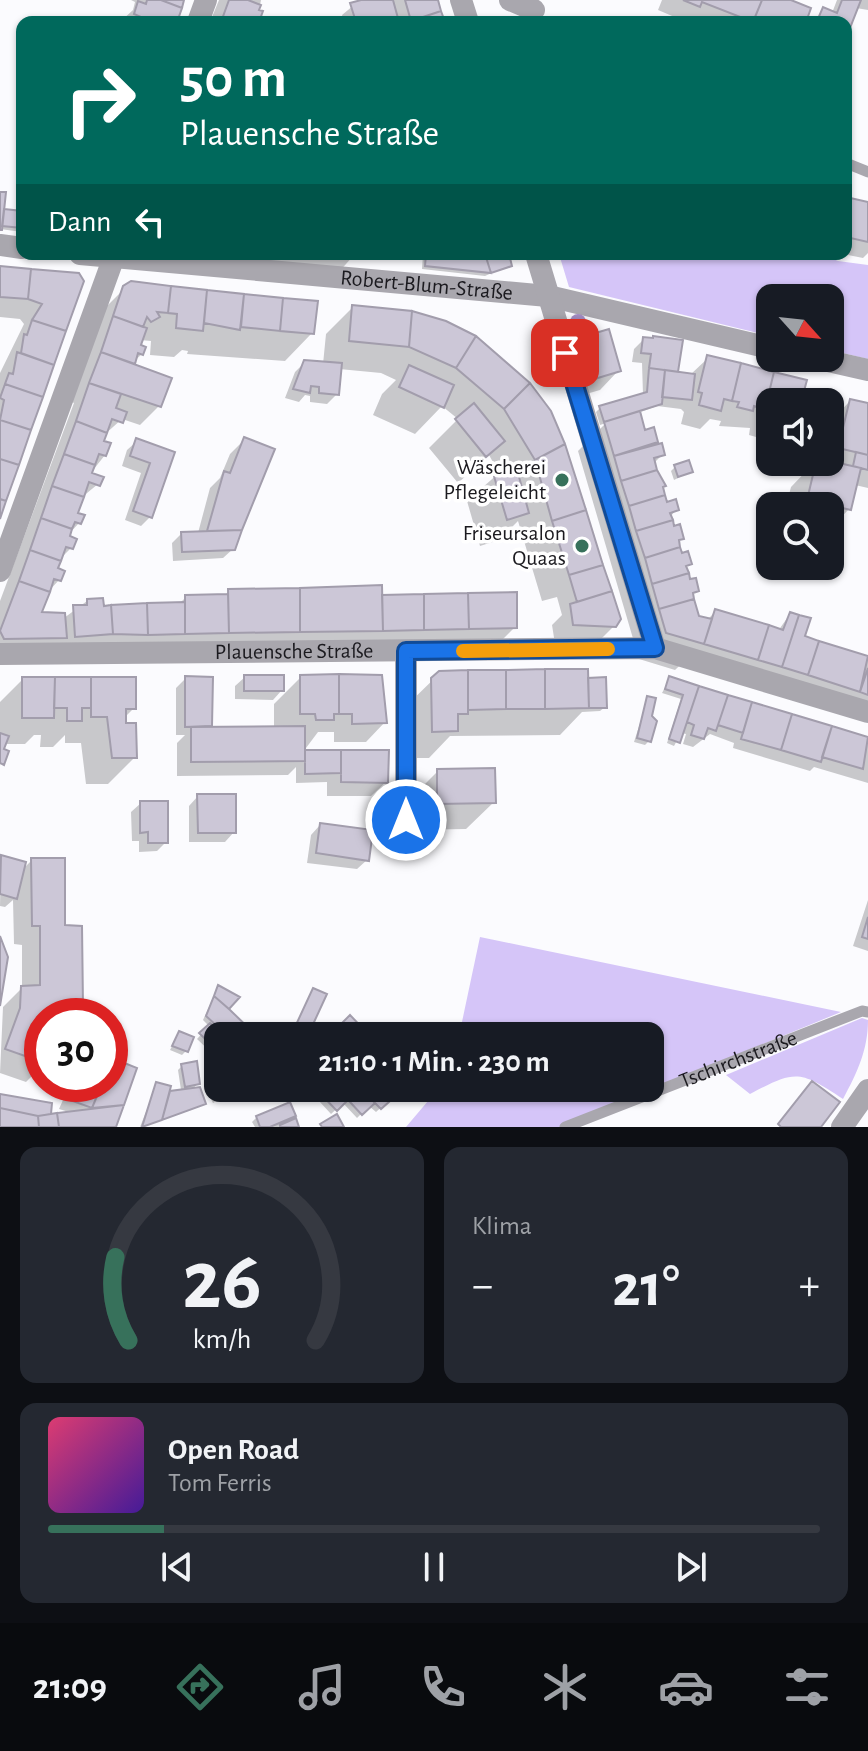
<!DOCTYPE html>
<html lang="de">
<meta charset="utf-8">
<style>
:root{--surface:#171b24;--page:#242831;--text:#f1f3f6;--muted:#9ea1a6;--line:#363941;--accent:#37715b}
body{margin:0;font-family:"Alegreya Sans",sans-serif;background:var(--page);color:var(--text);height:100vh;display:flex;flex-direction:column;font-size:30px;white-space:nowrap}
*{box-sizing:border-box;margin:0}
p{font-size:26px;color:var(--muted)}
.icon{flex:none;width:44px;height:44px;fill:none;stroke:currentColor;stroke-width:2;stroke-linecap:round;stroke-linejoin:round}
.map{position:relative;height:1127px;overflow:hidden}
.details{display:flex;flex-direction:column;gap:20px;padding:20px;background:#0d0f14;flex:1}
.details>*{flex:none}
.hud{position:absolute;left:16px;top:16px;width:836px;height:244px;border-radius:16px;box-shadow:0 2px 6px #0004;background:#00695c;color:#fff;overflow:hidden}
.needle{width:52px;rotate:117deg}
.buttons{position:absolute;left:756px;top:284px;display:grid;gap:16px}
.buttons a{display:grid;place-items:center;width:88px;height:88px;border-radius:16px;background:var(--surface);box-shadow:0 2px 6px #0004;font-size:40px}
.speed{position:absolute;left:24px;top:998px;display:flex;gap:16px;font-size:40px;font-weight:700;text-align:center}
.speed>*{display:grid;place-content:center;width:104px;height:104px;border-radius:50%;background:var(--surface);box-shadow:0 2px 6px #0004;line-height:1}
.speed .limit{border:12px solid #d22;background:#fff;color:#111}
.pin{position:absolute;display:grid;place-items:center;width:68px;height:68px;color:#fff;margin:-34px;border-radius:16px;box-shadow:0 4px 12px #0006}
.me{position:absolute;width:88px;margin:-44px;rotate:0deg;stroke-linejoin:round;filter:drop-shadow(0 0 6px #0008)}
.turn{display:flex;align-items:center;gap:28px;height:168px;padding:0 32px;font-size:36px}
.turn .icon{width:104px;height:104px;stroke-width:2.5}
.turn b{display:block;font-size:56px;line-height:68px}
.then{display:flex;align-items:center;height:76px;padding:0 32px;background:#0003;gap:16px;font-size:30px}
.big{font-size:60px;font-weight:700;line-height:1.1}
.details .tile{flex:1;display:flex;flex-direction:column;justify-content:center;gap:12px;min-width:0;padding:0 28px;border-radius:16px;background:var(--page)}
.details .dial{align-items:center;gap:0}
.dial svg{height:208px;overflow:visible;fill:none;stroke:var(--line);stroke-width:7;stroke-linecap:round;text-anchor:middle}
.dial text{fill:var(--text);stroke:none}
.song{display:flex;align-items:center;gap:24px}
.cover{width:96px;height:96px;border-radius:12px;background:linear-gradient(135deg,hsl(340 70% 55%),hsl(260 70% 35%))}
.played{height:8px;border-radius:4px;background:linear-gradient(90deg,var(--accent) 15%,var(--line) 15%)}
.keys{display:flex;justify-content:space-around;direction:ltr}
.heat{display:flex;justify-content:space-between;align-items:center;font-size:44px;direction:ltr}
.details .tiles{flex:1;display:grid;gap:20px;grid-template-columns:1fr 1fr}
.tile:last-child{grid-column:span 2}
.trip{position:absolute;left:204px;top:1022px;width:460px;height:80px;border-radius:16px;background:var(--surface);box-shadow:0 2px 6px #0004;font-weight:700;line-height:80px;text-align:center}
.menu{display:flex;height:128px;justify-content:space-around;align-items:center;background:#090b0e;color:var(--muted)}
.menu .icon{width:56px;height:56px}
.menu .active{color:var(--accent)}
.menu b{font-size:36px;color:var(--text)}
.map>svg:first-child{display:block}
.green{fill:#d5c5f8}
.shadow{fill:#0003}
.building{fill:#ccc7d7;stroke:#a29dac;stroke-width:2}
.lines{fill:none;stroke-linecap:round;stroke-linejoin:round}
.service{stroke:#a9a7ae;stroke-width:11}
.minor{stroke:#a9a7ae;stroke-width:22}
.tree{fill:#a48ec4}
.route-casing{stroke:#114b97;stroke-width:20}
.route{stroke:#1a73e8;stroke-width:14}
.slow{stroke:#f59e0b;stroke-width:14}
.poi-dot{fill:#37715b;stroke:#fff;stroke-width:3}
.labels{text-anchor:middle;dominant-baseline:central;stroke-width:7;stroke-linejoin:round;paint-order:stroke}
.street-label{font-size:22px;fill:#1b1a1f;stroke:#fff}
.poi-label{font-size:22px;fill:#1b1a1f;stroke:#fff;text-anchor:end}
</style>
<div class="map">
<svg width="868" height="1127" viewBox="0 0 868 1127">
<rect width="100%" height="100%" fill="#fbfbfe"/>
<path class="green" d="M559 254H821L838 261 868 265V359L830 350V298H770V336L569 287Z
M480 937 841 1012 561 1127H406L439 1088H650V1036H459Z
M862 1018 868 1020C868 1050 857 1073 843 1099 799 1070 796 1070 750 1094L726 1075Z"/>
<path class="shadow" d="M131 0H182L175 22H120L133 10 135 2Z
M219 0H261L257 22H210Z
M360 0H436L442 22H344L342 15Z
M662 0H790L803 22H701L688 16 684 21 658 10Z
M837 0H868V10L856 8 846 32V22H813L824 10 832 13Z
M0 194 2 211 22 213V232L0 229Z
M846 199 868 204V253L863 258 843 254H846Z
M127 254H355L328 284Z
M423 254H507L510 265 485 276 422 269Z
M0 268 82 281 0 513V373L24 324 20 319 0 317Z
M125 288H172L315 303 312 333 285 361 187 354 188 351 182 350 174 357 150 355 151 341 140 340 142 354 131 364 159 406 140 425 122 419 104 435 101 442 105 455 90 474 98 484 81 498 76 514 79 523 68 535 71 548 59 560 56 570 59 580 48 592 40 614 64 618 87 601 102 608 179 604 186 597 224 596 229 591 380 597 515 627 496 646 0 658V601L74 403 72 402 105 308Z
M353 307 475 338 529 384 615 625 595 645 555 644 552 625 562 615 557 597 542 601 518 521 499 540 480 546 467 501 499 473 489 455 458 483 429 448 458 419 442 406 415 434 373 415 382 394 396 380 381 373 339 369 337 394 327 404 310 402V396L305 395 299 402 285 398 295 372 305 362 323 364 326 334Z
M644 339 676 374 690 375 708 358 799 402H770V441L749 435 750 428 719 426 721 421 710 419 700 429 681 424 684 412 681 409 657 406 638 413 644 432 656 442 651 447 663 454 653 464 665 504 677 509 670 517 673 529 682 538 677 542 689 564 685 569 689 582 697 590 691 596 698 617 707 620 716 611 778 631 790 614 803 638 868 657V705L693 653 675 670 639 659 578 451 606 423 600 425 596 412 600 408 643 395 642 363 632 362 634 349Z
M576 341 619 370 600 390 569 399 557 360Z
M850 401 868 405V488L855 485 849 509 830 529V506H786L791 487 815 462H830V422Z
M245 439 240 529 233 549 223 558 173 561 172 543 181 534 198 533 210 488 220 478 230 454Z
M137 441 173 453 150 517 141 526 125 520 141 473 122 466 127 450Z
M675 467 690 472 674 480 671 471Z
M440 673 586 680 605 707 600 711 582 712 560 735 450 736 429 758H405V707Z
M245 677 282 690 273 700 235 699V686Z
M301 677 385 722 366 742H334V732H318L303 752 386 782 371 796H327V782L296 783V767L288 775 177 776V743L185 735H176V688L186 678 210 726 207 728H274V704Z
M670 678 868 740V783L814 767 810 771 733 748 734 743 710 734 693 747 683 744 686 734 681 733 674 746 667 743 681 699 662 693Z
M23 679 134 708 124 718 135 757 108 784H86L81 743H65V735L53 747H40L41 735H34L25 744H4L0 766V702Z
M648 698 649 741 645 745 634 742Z
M438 771 494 802 466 829 411 830 410 799Z
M198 796 234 832 225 842H189V806Z
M141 803 166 842 157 851 139 852V841H132L131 812Z
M320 825 367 860 357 869 307 863 311 835Z
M1 857 22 870 32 860 63 927 81 1005 70 1016H42V1066L26 1082 0 1073 3 1007 22 988V945L14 944 13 900 5 907 0 906Z
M868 900V951L853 946Z
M218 987 226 1010 254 1036H218V1059L197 1039 209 1026 203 1020Z
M313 990 307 1032 303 1036 292 1031Z
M350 1018 367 1036H339L335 1032Z
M179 1033 186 1051 182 1055 170 1050Z
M113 1060 135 1069 114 1127H0V1096L49 1116 72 1113 59 1109 70 1084H110Z
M182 1066 198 1083 192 1090H181L178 1070Z
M218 1083V1088H241L213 1103 207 1091Z
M157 1084 167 1093 204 1104 140 1127Z
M307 1088H358L368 1099 381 1088H394L398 1092 376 1112 369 1106 357 1118 343 1103 331 1114Z
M293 1116 284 1125 297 1127H255L252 1122 257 1117Z"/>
<path class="building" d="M147 0H161L182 8 177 22H139L141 17 134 14 138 1 146 4Z
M161 0H184L182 8Z
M229 0H248L261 5 259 10 263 11 259 22H221Z
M361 0H393L399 22H356L350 3Z
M405 0H438L441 11 411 21Z
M683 0H762L753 22 702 2 700 7Z
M762 0H791L811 8 806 22H753Z
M842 0H861L848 33 846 22 817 21 823 7 837 13Z
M441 11 445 22H412L411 21Z
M0 192H6L2 230H0Z
M846 197 868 202V242L846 237Z
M4 209 22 211V228L2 226Z
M319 254H357V258Z
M426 254H485L491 273 425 266Z
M485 254H509L512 266 491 273Z
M0 266 31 269 28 299 0 297Z
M31 269 79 273 84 281 66 331 32 320 42 304 28 299Z
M131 281 171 286 168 313 157 312 160 317 151 322 147 317 143 327 113 316 123 286Z
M171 286 207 290 203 331 176 328 177 314 168 313Z
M207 290 244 294 240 330 204 323Z
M244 294 283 298 280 331 241 327Z
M283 298 318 301 314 334 280 331Z
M352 305 412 311 409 347 349 341Z
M412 311 446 321 476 336 456 368 409 347Z
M113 316 147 328 141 345 146 347 143 355 138 353 135 364 101 352Z
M32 320 66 331 54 365 21 353 24 334 27 335Z
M609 329 621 371 588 381 575 339Z
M476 336 530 383 504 409 456 368Z
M653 336 683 340 678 372 649 368 651 354 641 353 643 337 653 338Z
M17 352 54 365 43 397 5 384 9 373 13 374Z
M101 352 172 378 161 407 89 383Z
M707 355 741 363 732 401 724 399 721 411 699 405 702 393 698 392Z
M304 360 342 363 339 395 319 393V387L311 386 310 393 293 389Z
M741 363 774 372 765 409 754 406 753 411 737 407 739 402 732 401Z
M409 365 454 385 444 408 399 387Z
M649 368 665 370 662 404 604 422 599 406 647 392Z
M665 370 695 374 692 400 662 397Z
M774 372 807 380 801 402H770V417L765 409Z
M89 383 121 394 116 408 127 412 123 423 112 419 107 433 76 421Z
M530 383 551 411 565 444 535 460 504 409Z
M5 384 43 397 31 430 0 420 4 400 0 398Z
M850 399 868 403V455L838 448Z
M474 403 505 441 486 457 455 419Z
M640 411 645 430 654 427 658 442 614 456 604 422Z
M0 420 31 430 19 465 0 459Z
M76 421 107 433 104 441 111 443 106 456 99 454 95 465 64 454Z
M244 437 275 449 242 530 207 531 224 471 230 473Z
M136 438 175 452 152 518 133 511 150 463 130 456Z
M662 443 665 455 654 458 657 470 621 481 614 456Z
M565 444 586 510 552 521 535 460Z
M856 452 868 455V470L853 466Z
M64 454 95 465 92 473 104 477 100 486 89 482 84 497 52 486Z
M0 459 19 465 6 501 0 499Z
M689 460 693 472 678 477 674 465Z
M830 461 861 468 851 510 807 500 816 462Z
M516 466 529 513 507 520 493 473Z
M657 470 666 486 663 487 665 495 629 506 621 481Z
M52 486 84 497 78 513 85 515 81 524 75 522 72 529 41 518Z
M665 495 667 502 676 499 679 510 670 513 673 520 636 531 629 506Z
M0 499 6 501 0 519Z
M586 510 603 565 569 575 552 521Z
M41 518 72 529 70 536 77 539 73 549 66 547 61 561 30 550Z
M673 520 674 526 680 524 684 539 679 540 680 547 645 558 636 531Z
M242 530 235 550 182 552 181 532Z
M680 547 682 553 688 551 692 564 686 566 689 573 652 584 645 558Z
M30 550 61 561 58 568 65 571 61 581 54 579 50 592 19 581Z
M603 565 612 591 577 602 569 575Z
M689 573 690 579 696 578 699 591 693 593 694 599 659 609 652 584Z
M19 581 50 592 42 612 65 613 67 638 4 639 0 631Z
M382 585 383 631 300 632V588Z
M300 588V632L229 633 228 589Z
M612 591 621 619 616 627 573 625 570 604Z
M517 592V628L469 629 468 593Z
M468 593 469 629 424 630V594Z
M228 594 229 633 185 634V595Z
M424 594V630L383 631 382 595Z
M103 598 104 606 111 605 113 634 75 637 73 605H87V599Z
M694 599 699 616 712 619 704 644 666 633 659 609Z
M185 602V634L148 635 147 603Z
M147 603 148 635 113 634 111 605Z
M715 609 769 625 758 660 704 644Z
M790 612 799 615 782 667 758 660 769 625 783 630Z
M799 615 811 618 805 636 819 641 808 675 782 667Z
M819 641 868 656 860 692 808 675Z
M868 668V695L860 692Z
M545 669H588L589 708 545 709Z
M545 669V709H506V670Z
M468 670H506V709L468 710Z
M468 670V714H458V731L432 732 431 678 439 671Z
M339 674 382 675 387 723 352 724V714H339Z
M339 674V714H334V720H316L315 714H300V675Z
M244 675H284V691H244Z
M185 676 213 677 212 726 185 727Z
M669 676 699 686 680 743 669 739 683 695 665 689Z
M22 677H55L54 718H22Z
M55 677H91V708H82V721H67V708H54Z
M91 677H136V709H126V723H136L137 758H112L107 717H91Z
M606 677 607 708H589L588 678Z
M699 686 728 695 716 731 708 728 704 739 691 735 694 725 687 722Z
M728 695 752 702 743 733 718 725Z
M647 696 656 698 652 716 657 721 651 742 637 738Z
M752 702 792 714 781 750 741 739Z
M792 714 832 726 821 762 781 750Z
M305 726V761L191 762V727Z
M832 726 868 737 863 769 822 757Z
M0 733 9 736 4 749 9 751 4 765 0 763Z
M305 750H341V773L305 774Z
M341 750H389L388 783 341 782Z
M495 768 496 803 437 804V769Z
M197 794H236V833H198Z
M140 801H168V843H148V832L140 833Z
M320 823 373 830 369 861 316 853Z
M1 855 26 862 17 899 0 894Z
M31 858H65V925L82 926 83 1006 67 1007 65 1016H42V1062L5 1049 20 1008 21 986 40 985V926H32Z
M868 917V939L862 937Z
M0 936 8 957 0 1006Z
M218 985 240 997 229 1009 214 996Z
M313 988 327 994 309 1033 295 1027Z
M214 996 229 1009 257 1036H228L206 1016Z
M350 1015 370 1036H347L338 1027Z
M210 1023 224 1036H218V1051L199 1033Z
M179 1031 194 1037 188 1052 172 1046Z
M112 1058 137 1068 124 1105 92 1108 102 1084H110Z
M197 1061 200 1084 185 1087 181 1064Z
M218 1081V1088H242L217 1100 210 1085Z
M812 1081 840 1102 821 1127H781L778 1124Z
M156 1082 171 1086 162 1120 142 1127Z
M74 1084H102L92 1108 67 1099Z
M200 1087 206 1104 162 1120 170 1091Z
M315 1088H337L348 1100 337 1111Z
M337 1088H360L375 1103 362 1115Z
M378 1088H397L400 1092 381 1109 369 1097Z
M0 1094 52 1103 51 1114 38 1116 0 1108Z
M290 1102 296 1116 270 1127H260L256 1116Z
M124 1105 116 1127H59L57 1113Z
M0 1108 38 1116 39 1127H0Z
M57 1113 59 1127H39L38 1116Z
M337 1114 344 1127H322L320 1124Z
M296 1118 299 1127H280V1125Z"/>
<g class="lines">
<g class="service">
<path d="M846 163 868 172"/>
<path id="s1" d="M565 1127 862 1011 868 1012"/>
</g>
<g class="minor">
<path d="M461 0 468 22"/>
<path d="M510 0 534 10"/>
<path d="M198 22 206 0"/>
<path d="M0 245 22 248"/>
<path id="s2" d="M80 254 548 296 770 348"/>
<path d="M536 254 655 648"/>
<path d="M815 358 868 370"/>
<path d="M0 571 115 254"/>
<path d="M406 651V820"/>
<path id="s3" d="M0 654 655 648 868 712"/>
<path d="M842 1127 868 1090"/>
</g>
</g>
<circle class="tree" cx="578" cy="322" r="8"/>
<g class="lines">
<g class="route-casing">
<path id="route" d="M406 820V651L655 648 565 353"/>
</g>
<use href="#route" class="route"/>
<path class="slow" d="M463 651 608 649"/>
</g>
<g class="poi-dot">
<circle cx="562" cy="480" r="8"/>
<circle cx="582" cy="546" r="8"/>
</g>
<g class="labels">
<g class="street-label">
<text stroke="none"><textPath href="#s2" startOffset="348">Robert-Blum-Straße</textPath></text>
<text stroke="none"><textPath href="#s3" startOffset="294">Plauensche Straße</textPath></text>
<text stroke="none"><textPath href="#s1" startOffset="186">Tschirchstraße</textPath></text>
</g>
<g class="poi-label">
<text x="546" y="467">Wäscherei<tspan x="546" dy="25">Pflegeleicht</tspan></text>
<text x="566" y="533">Friseursalon<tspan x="566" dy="25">Quaas</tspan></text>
</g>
</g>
</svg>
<div class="buttons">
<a><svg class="needle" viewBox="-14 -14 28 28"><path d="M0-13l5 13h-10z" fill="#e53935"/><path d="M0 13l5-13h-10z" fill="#9ea1a6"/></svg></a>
<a><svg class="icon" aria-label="sound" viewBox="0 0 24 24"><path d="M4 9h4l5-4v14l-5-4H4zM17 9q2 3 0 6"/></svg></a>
<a><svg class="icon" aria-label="search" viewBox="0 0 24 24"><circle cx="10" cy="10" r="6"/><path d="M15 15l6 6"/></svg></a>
</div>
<div class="speed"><div class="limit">30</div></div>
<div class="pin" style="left:565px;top:353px;background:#d93025"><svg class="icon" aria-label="arrive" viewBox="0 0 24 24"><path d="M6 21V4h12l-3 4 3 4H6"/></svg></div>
<svg class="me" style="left:406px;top:820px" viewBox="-20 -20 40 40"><circle r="17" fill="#1a73e8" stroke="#fff" stroke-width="3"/><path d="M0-11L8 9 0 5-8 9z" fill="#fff"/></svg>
<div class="trip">21:10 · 1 Min. · 230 m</div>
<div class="hud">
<div class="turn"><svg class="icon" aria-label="right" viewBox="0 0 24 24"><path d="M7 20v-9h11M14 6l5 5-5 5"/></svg><div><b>50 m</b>Plauensche Straße</div></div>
<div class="then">Dann<svg class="icon" aria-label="left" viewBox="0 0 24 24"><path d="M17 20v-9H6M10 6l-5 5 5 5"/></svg></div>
</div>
</div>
<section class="details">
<div class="tiles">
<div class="tile dial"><svg viewBox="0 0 100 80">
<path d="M14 69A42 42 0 1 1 86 69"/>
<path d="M14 69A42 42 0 0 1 9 37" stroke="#37715b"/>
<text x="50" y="56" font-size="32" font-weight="700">26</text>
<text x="50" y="72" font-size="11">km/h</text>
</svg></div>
<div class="tile"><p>Klima</p>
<div class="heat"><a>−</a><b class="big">21°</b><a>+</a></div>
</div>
<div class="tile">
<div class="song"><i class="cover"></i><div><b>Open Road</b><p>Tom Ferris</p></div></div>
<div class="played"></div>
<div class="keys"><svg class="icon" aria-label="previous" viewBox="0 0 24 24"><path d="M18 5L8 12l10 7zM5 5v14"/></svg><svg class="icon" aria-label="pause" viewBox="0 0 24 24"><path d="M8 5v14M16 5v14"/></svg><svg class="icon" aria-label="next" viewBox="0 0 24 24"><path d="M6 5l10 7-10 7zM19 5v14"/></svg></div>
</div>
</div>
</section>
<nav class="menu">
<b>21:09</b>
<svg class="icon active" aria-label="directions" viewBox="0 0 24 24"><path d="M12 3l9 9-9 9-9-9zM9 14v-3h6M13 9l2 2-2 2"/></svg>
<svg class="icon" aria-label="music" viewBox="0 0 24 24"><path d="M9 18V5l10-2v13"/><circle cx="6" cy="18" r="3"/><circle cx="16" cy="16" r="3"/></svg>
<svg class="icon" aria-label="phone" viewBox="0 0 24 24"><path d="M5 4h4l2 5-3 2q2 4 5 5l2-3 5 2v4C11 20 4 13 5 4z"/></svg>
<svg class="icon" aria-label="climate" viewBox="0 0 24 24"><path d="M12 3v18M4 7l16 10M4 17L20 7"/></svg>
<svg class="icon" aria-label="car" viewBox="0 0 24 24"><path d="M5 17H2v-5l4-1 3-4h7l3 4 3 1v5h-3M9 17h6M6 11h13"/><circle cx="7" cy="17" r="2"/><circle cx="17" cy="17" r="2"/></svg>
<svg class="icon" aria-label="filters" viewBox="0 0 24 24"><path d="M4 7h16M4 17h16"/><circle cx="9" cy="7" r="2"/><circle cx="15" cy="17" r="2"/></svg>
</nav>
